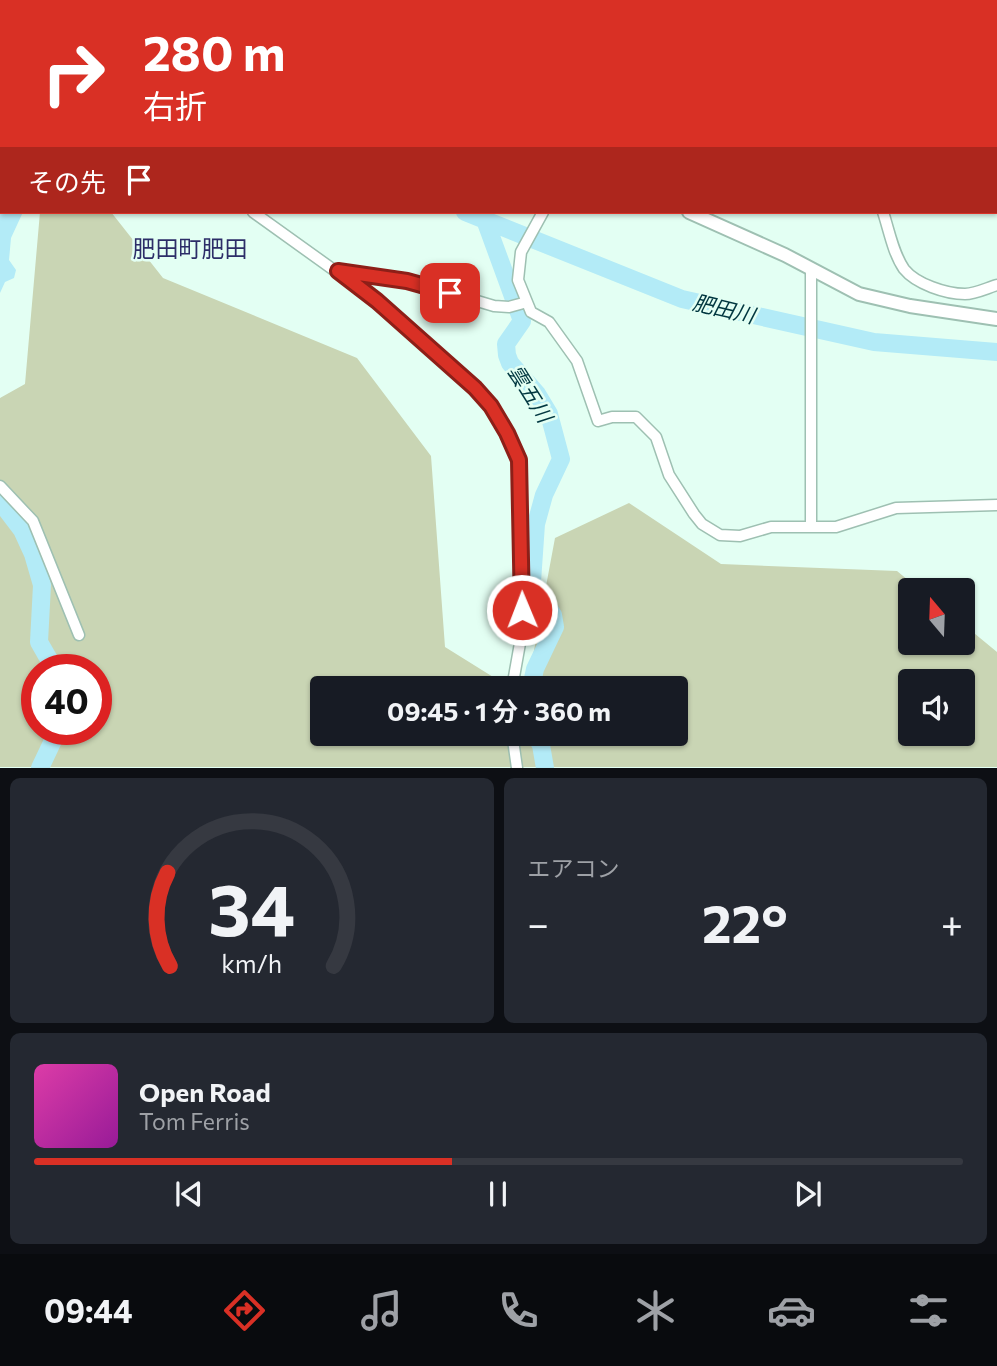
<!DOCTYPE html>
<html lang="ja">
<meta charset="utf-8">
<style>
:root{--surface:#171b24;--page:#242831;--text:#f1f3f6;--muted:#9ea1a6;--line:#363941;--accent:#d93025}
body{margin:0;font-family:Commissioner,"Noto Sans JP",sans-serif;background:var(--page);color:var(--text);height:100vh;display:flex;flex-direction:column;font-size:26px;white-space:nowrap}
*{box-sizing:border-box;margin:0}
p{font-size:23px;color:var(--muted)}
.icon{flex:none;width:38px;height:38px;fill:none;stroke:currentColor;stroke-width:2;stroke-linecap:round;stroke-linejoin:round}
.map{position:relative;height:768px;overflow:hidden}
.panel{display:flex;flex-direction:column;gap:10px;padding:10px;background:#0d0f14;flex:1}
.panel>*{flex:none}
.guide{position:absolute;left:0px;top:0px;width:998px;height:214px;box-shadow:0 2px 5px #0004;background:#d93025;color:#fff;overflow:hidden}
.needle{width:46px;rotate:341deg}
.tools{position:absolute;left:898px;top:578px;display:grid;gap:14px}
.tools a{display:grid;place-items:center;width:77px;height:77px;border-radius:7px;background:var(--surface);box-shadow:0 2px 5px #0004;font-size:35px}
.speed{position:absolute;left:21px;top:654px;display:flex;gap:14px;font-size:35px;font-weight:700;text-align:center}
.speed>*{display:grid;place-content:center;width:91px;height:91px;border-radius:50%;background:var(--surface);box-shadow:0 2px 5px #0004;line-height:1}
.speed .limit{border:10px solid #d22;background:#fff;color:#111}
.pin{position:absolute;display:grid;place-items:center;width:60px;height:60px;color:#fff;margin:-30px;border-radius:14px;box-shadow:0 4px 10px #0006}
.me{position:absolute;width:77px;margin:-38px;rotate:359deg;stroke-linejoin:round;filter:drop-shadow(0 0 5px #0008)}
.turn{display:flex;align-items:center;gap:24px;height:147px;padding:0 28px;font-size:32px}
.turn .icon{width:91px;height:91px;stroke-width:2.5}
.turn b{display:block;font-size:49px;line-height:60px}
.then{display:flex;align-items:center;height:66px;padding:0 28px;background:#0003;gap:14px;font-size:26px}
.big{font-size:52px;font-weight:700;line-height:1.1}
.panel .tile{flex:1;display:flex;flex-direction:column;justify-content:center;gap:10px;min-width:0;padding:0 24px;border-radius:10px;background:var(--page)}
.panel .dial{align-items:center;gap:0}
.dial svg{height:182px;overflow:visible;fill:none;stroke:var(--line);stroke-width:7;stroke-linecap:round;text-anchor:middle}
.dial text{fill:var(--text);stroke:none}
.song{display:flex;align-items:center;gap:21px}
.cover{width:84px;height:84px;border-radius:10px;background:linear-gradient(135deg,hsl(320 70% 55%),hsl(300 70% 35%))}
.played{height:7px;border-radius:4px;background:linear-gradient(90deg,var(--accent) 45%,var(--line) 45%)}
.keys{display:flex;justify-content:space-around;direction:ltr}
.heat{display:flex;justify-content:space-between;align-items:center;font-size:38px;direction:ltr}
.panel .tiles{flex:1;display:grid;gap:10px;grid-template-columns:1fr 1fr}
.tile:last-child{grid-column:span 2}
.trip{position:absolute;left:310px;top:676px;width:378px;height:70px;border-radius:7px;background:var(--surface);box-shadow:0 2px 5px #0004;font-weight:700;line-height:70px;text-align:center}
.tab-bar{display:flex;height:112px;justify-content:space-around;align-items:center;background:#090b0e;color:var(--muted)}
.tab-bar .icon{width:49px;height:49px}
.tab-bar .selected{color:var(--accent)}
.tab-bar b{font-size:32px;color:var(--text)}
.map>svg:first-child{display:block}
.green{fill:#c9d5b4;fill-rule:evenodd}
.water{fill:#b3ebf7}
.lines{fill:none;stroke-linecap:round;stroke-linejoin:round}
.river{stroke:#b3ebf7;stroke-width:18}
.minor-casing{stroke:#9ec0b2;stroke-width:13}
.major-casing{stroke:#9ec0b2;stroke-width:16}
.minor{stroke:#fff;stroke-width:10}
.major{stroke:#fff;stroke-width:12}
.route-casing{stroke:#8d1f18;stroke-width:18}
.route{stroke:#d93025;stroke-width:12}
.labels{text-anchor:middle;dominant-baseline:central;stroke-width:5;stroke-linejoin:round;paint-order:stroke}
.water-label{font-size:21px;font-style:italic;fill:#013740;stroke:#e3fff3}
.quarter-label{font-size:23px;fill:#2c2d68;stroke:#e3fff3}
</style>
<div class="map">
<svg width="997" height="768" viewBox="0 0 997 768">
<rect width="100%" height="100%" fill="#e3fff3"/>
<path class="green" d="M40 212H111L163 278 357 358 431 456 445 647 511 688H322V733H676V688H527L555 538 629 503 721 564 897 571 920 590H910V642H962L963 624 997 652V767H0V398L25 384ZM37 670H96V730H37ZM910 681H962V733H910Z"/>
<path class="water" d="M0 157 2 212H23L11 238 9 260 16 270 14 278 5 282 0 293Z"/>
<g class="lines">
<path class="river" d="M200 0V2
M465 212 682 299 874 342 997 352
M485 220 522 321 506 344 507 355 510 363 537 394 549 414 561 459 544 495 536 524 532 582 553 615 555 627 535 669 531 688
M0 501 22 530 33 554 42 585 39 642 55 670
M534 733 541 745 545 768
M40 768 58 730"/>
<g class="minor-casing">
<path id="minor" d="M22 0V2
M64 0 65 2
M554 0V2
M717 0 718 2
M767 0 768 2
M904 0 907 2
M88 2 89 0
M289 2 291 0
M996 84H997
M0 144H2
M253 212 377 301 475 388 490 406 507 433 519 460 521 485 522 632 512 688
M543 212 521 252 518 280 531 312 549 322 577 361 598 421 612 417H636L656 437 669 475 694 514 702 524 720 535 740 536 771 527H836L896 508 997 505
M883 212C889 230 893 253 904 269 916 284 946 294 965 294 975 294 987 288 997 285
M338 271 407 280 494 306 509 307 527 302
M0 486 33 521 79 635
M811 527V270
M512 733 517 768"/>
</g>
<g class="major-casing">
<path id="major" d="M165 0 170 2
M689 212 785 255 859 294 910 306 997 319"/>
</g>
<use href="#minor" class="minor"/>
<use href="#major" class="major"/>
</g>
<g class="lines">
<g class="route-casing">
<path id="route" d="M450 293 407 281 338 271 377 301 475 388 491 406 507 433 519 460 522 610"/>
</g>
<use href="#route" class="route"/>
</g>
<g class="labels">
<g class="water-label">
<text transform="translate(724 308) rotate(13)">肥田川</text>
<text transform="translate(531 393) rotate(58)">雲五川</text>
</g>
<g class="quarter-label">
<text x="190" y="248">肥田町肥田</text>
</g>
</g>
</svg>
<div class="tools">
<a><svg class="needle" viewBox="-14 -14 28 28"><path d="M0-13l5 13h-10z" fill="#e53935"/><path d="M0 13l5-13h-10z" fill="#9ea1a6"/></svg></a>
<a><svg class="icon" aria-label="sound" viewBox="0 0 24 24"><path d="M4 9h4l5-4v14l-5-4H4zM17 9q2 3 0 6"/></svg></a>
</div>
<div class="speed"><div class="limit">40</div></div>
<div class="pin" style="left:450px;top:293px;background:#d93025"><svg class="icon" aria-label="arrive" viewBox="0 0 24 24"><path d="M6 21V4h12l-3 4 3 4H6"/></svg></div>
<svg class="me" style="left:522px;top:610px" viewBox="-20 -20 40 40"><circle r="17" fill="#d93025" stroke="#fff" stroke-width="3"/><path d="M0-11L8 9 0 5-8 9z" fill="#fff"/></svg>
<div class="trip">09:45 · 1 分 · 360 m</div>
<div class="guide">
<div class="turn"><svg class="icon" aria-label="right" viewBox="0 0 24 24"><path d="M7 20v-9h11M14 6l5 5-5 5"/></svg><div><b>280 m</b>右折</div></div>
<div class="then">その先<svg class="icon" aria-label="arrive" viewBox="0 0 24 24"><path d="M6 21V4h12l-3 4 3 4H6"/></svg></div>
</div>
</div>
<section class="panel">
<div class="tiles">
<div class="tile dial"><svg viewBox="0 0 100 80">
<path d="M14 69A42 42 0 1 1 86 69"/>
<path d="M14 69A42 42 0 0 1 13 28" stroke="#d93025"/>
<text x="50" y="56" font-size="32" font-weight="700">34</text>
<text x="50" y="72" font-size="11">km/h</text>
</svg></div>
<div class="tile"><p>エアコン</p>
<div class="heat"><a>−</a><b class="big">22°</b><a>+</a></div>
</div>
<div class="tile">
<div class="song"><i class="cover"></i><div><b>Open Road</b><p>Tom Ferris</p></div></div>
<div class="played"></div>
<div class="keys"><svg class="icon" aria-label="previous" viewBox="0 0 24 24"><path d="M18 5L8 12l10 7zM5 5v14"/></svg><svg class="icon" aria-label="pause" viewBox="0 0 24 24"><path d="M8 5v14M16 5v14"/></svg><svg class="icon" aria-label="next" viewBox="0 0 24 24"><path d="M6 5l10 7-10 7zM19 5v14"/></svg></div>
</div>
</div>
</section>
<nav class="tab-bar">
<b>09:44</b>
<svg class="icon selected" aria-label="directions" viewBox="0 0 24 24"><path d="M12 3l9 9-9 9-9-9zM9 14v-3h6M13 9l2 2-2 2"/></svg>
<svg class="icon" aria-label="music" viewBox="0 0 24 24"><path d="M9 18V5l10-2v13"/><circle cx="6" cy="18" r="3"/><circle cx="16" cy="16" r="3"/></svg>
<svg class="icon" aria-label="phone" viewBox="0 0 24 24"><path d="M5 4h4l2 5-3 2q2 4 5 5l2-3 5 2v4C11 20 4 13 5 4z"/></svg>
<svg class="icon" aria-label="climate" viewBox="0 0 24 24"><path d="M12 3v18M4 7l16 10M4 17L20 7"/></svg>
<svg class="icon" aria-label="car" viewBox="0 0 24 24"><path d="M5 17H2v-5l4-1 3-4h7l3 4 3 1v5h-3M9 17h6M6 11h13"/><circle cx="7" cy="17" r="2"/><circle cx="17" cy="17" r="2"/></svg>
<svg class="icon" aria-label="filters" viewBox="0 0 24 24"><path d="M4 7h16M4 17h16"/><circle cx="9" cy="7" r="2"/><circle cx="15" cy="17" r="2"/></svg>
</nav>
